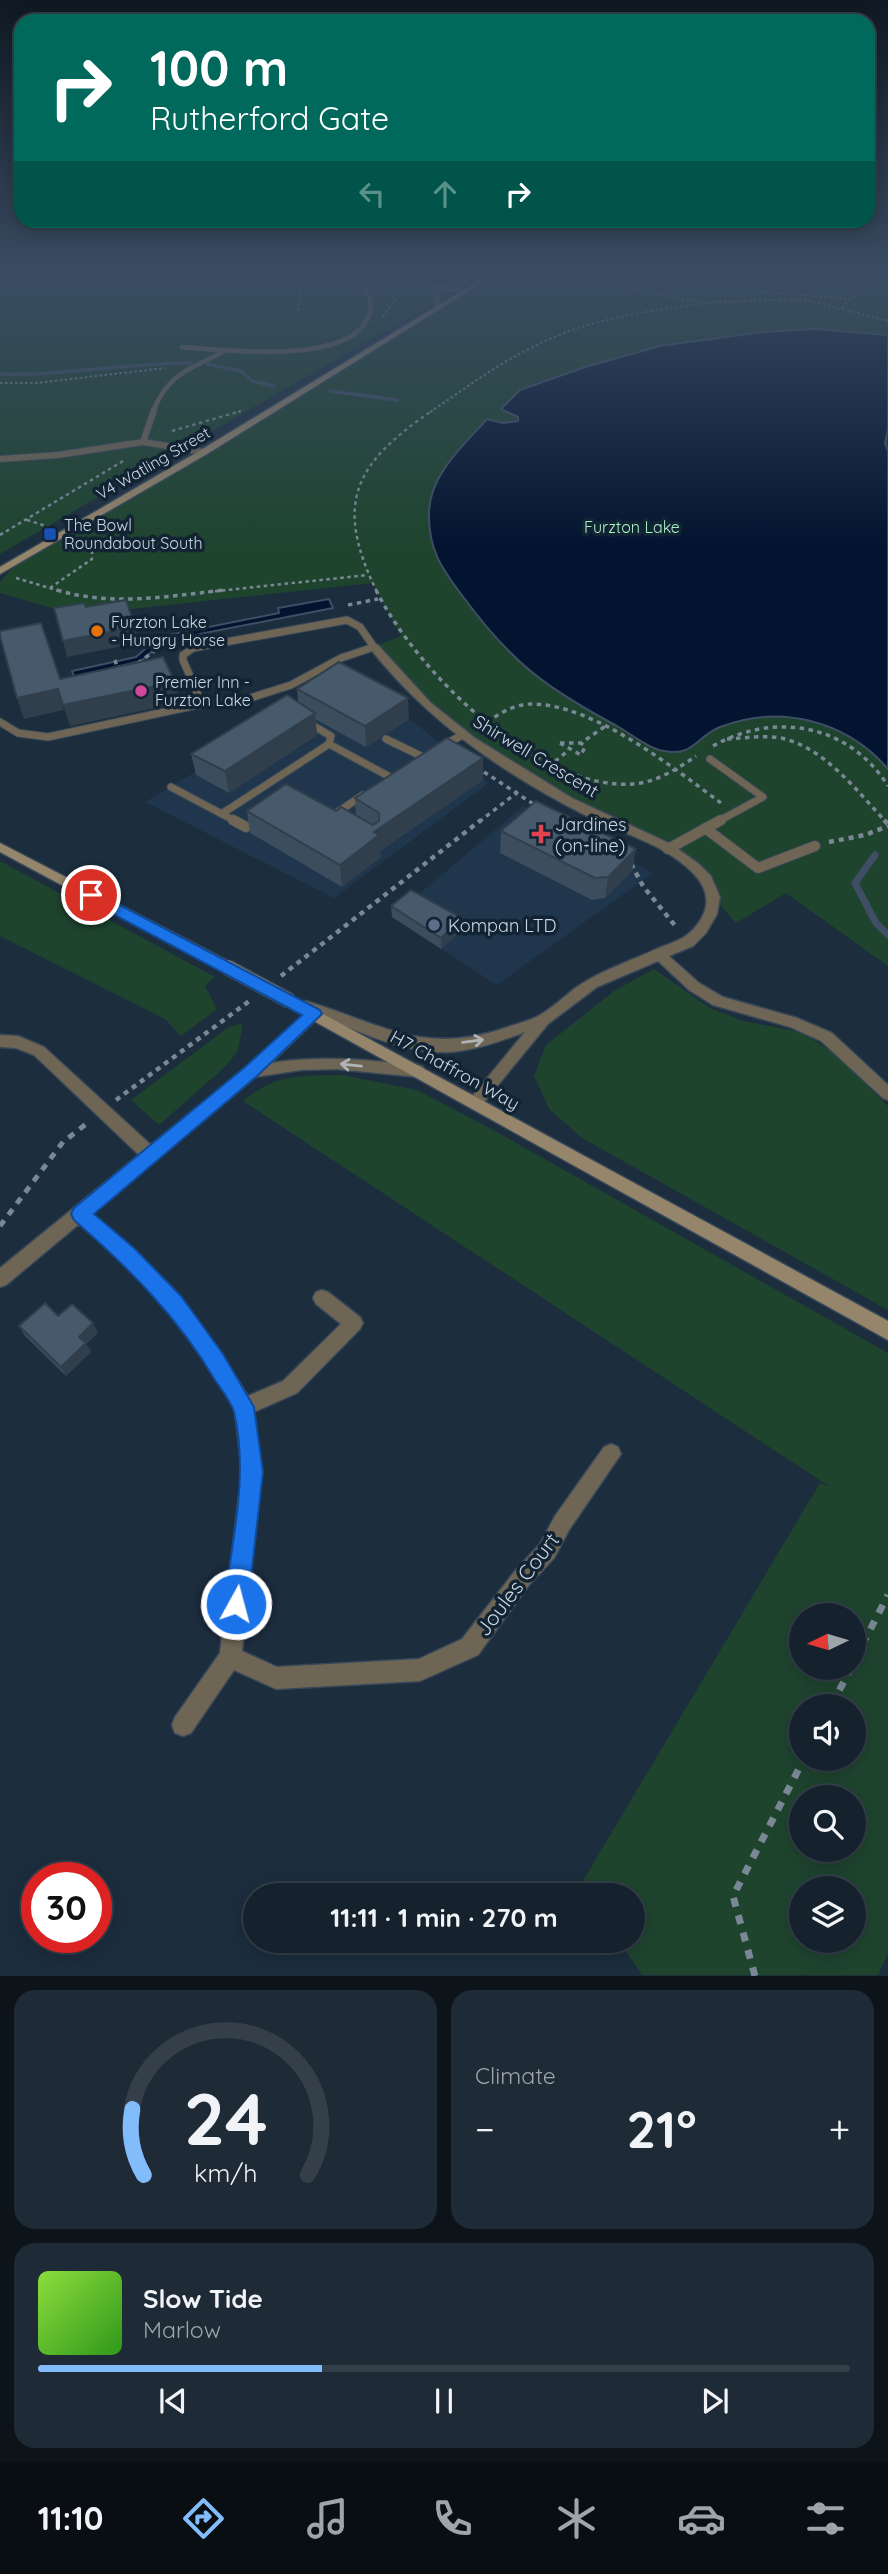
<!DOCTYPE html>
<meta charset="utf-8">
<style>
:root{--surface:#15222e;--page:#1e2a36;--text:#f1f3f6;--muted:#9da4aa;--line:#343f4a;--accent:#83bcfb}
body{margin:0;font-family:Quicksand,sans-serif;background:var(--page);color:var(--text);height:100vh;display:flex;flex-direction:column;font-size:26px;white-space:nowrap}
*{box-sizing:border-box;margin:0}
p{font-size:23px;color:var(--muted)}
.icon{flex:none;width:38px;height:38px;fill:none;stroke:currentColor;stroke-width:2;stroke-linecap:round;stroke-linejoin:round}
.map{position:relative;height:1976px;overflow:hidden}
.side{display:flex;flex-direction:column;gap:14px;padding:14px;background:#0c1319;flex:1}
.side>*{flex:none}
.guide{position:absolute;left:14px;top:14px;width:861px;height:214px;border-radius:21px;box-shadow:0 4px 18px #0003,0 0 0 2px var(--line);background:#00695c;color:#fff;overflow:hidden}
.needle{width:46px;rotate:265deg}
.fabs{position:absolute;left:789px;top:1603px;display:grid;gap:14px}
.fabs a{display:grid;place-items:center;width:77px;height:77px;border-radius:50%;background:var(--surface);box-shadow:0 4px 18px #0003,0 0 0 2px var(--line);font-size:35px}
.speed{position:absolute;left:21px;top:1862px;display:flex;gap:14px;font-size:35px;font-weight:700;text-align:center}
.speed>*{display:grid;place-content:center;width:91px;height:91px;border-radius:50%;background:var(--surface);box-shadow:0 4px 18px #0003,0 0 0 2px var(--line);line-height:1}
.speed .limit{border:10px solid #d22;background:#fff;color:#111}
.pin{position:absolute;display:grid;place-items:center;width:60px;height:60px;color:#fff;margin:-30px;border:4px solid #fff;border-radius:50%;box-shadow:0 2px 7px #0007}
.me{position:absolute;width:77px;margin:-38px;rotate:7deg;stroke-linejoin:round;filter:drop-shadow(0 0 5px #0008)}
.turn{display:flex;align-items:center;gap:24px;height:147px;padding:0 21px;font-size:32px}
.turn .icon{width:91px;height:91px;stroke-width:2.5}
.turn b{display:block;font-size:49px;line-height:60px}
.lanes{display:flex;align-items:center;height:66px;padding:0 21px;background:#0003;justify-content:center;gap:35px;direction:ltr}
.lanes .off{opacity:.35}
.big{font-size:52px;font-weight:700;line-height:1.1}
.side .card{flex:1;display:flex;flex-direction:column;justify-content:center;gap:10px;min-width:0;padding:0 24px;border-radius:21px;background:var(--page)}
.side .dial{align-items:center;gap:0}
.dial svg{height:182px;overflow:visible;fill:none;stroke:var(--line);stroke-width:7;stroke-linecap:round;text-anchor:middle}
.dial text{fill:var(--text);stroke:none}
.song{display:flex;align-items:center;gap:21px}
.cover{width:84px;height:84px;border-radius:10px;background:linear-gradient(135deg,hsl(90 70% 55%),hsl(110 70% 35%))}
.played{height:7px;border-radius:4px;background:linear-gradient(90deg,var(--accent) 35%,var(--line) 35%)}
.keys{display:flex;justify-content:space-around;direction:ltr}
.heat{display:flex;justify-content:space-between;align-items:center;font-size:38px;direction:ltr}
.side .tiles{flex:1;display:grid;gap:14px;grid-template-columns:1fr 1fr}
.card:last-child{grid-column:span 2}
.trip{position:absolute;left:243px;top:1883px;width:402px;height:70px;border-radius:35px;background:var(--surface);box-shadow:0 4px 18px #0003,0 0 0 2px var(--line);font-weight:700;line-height:70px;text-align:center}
.menu{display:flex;height:112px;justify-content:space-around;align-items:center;background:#080e12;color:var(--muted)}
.menu .icon{width:49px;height:49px}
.menu .active{color:var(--accent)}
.menu b{font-size:32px;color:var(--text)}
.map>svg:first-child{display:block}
.built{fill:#1f364c}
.green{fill:#1e442e;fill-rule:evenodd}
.water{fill:#031430;stroke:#3f4e65;stroke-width:2}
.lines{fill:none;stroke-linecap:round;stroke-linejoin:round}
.stream-far1{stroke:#3f4e65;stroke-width:3.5}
.stream{stroke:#3f4e65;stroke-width:7}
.lane-far3-casing{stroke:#384858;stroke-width:5}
.lane-far2-casing{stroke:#384858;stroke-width:8}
.lane-far1-casing{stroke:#384858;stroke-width:9}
.lane-casing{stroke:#384858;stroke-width:12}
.street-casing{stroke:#384858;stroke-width:3}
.secondary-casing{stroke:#384858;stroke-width:3}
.path-far5{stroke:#7a8895;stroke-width:2;stroke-dasharray:2.5 2.5;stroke-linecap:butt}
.path-far4{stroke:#7a8895;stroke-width:2.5;stroke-dasharray:3.5 3.5;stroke-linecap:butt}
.path-far3{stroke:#7a8895;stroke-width:3.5;stroke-dasharray:4.5 4.5;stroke-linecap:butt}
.path-far2{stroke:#7a8895;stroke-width:4.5;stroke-dasharray:5 5;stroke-linecap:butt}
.path-far1{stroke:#7a8895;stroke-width:5;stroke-dasharray:7 7;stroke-linecap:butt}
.path{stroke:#7a8895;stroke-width:7;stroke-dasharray:9 9;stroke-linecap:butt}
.lane-far3{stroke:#6e6555;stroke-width:4.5}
.lane-far2{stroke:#6e6555;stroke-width:6}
.lane-far1{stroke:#6e6555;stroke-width:7}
.lane{stroke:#6e6555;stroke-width:10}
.street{fill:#6e6555;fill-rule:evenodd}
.secondary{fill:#94856b;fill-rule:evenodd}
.secondary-bridge-casing{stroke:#384858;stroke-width:17;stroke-linecap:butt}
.secondary-bridge{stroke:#94856b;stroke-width:14}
.wall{fill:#3c4d5d}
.shaded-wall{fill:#313f4c}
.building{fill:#465a6c;stroke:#313f4c;stroke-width:2}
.oneway{stroke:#afb4b7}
.route{fill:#1a73e8;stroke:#114b97;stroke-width:2}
.transit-dot{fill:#1a4fb4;stroke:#122434;stroke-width:2.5}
.food-dot{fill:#e8710a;stroke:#122434;stroke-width:2.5}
.hotel-dot{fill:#d1479c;stroke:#122434;stroke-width:2.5}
.health-dot{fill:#e0444e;stroke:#122434;stroke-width:2.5}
.service-dot{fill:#5c6f8a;stroke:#122434;stroke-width:2.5}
.labels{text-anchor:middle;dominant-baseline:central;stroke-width:7;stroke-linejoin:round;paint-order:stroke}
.far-street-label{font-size:16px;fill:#cbd6e1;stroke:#122434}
.far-poi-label{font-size:16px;fill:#cbd6e1;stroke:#122434;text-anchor:start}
.far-park-label{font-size:16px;fill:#a9eec3;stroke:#122434}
.street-label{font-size:18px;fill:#cbd6e1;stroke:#122434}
.poi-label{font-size:18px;fill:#cbd6e1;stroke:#122434;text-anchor:start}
.near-street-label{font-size:21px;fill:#cbd6e1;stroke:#122434}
</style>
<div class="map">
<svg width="888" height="1976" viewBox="0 0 888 1976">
<rect width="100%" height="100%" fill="#1c2d3e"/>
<path class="built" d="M356 675 489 783 334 898 145 802Z
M523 806 653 873 497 985 392 917Z"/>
<path class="green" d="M0 271H489L0 554Z
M498 271H888V966L786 893 736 923 713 897 694 865 587 811 463 735 374 647 401 636 372 583 76 615 0 593V582L21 558Z
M0 861 215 977 205 986 217 1009 181 1036 165 1019 0 936Z
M654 969 710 1008 743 1021 801 1032 834 1053 888 1106V1310L582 1138 550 1110 534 1076 546 1045 614 991Z
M243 1023 238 1051 226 1066 159 1125 131 1100 229 1027Z
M342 1075 417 1090 495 1131 888 1353V1953L878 1975H642L619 1941H634V1895H589L581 1884 820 1483 830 1487 243 1101C278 1073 298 1076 342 1075ZM802 1615H854V1668H802ZM802 1706H854V1759H802ZM802 1797H854V1850H802ZM802 1888H854V1941H802Z"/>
<path class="water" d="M815 329 888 335V429L885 443 888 451V769C846 720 779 704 720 727 697 736 694 757 664 751 648 748 631 734 617 726 546 688 512 663 464 598 442 569 428 550 429 512 430 474 464 445 487 419L503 423 518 421V417L501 409 520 390 585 367 660 346 762 332Z
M329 599 333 608 164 641 141 661 112 668 117 683 82 696 72 671 136 657 159 637 279 613 278 608Z"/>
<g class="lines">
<path class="stream-far1" d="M207 364 241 371 252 381 274 386
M0 374C64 376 127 363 191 363
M330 391 397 400"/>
<path class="stream" d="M875 855 855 883 876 923 888 935"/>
<g class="lane-far3-casing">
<path id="lane-far3" d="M398 271 411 281 465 292
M604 271 635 274 636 271
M431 286 437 296V309
M635 288 644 283 635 274 697 276 705 286
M182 347C224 350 354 367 370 313 376 294 355 280 342 271
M153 412C167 374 190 369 223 352"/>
</g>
<g class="lane-far2-casing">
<path id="lane-far2" d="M154 410 143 442 204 452
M0 459 58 455 143 442"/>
</g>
<g class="lane-far1-casing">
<path id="lane-far1" d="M347 620 360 627 374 647 341 658 291 685 247 699 202 704 183 660V655L193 648Z
M305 721 331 736 329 744
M0 722 18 733 48 737 202 704
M386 739 421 756
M441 746 463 735
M710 759 763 797 717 822
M171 787 237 822
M223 813 329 744 390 777
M335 814 363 795"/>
</g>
<g class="lane-casing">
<path id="lane" d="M233 820 246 827
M705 828 758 868 815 846
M668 849 721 820"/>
</g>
<g class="street-casing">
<path id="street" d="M374 644 378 645 431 703 475 738 572 798 671 844 699 864 711 876 720 897 717 914 706 933 693 946 669 956 699 983 723 997 797 1018 832 1033 888 1085V1100L883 1098 821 1041 790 1027 713 1005 689 990 658 961 597 987 548 1024 480 1107 475 1109 470 1107 467 1103 470 1099 525 1032C501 1041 476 1050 451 1052 407 1055 360 1032 320 1016L271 1063C322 1055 367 1060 418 1065L423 1067 425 1071 423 1075 418 1077 336 1069 301 1070 255 1077 91 1214C158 1270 202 1322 248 1396L283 1381 341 1324 316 1304 313 1298 316 1292 322 1290 328 1292 360 1317 363 1323 360 1329 297 1393 254 1412 262 1472 242 1651 277 1667 419 1659 462 1639 515 1571 540 1544 555 1516 604 1447 611 1444 618 1447 621 1454 569 1530 554 1558 529 1585 478 1655 420 1681 276 1689 234 1670 191 1733 183 1736 175 1733 172 1725 175 1717 220 1653 242 1472 235 1410 210 1367 167 1309 121 1259 79 1224 6 1285 0 1287V1268L139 1155 34 1055 16 1048 0 1047V1035L18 1036 44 1047 151 1145 246 1068 307 1012 301 1010 299 1006 301 1002 306 1001C382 1024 423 1056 505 1028 516 1024 530 1021 540 1015 552 1008 563 998 574 989 597 972 628 962 654 950 675 941 688 940 701 919 712 901 705 885 692 872 663 843 620 833 585 815 502 773 426 720 369 647Z"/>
</g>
<g class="secondary-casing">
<path id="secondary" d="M495 271H501L207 454 0 574V567L201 450Z
M0 843 232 963 234 967 232 971H222L0 852Z
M290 996 888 1321V1340L285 1005 283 1001 285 997Z"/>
</g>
<path class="path-far5" d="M282 271 290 277 301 293 297 314
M375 271 386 278
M541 271 596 279
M750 271 746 272C760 277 769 272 783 273L774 279 779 280 807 274 815 278 833 277 825 271
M755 291 848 299
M652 293 698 302
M714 302 803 299 888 321
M842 308C854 290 872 291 877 271
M383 317 398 295 404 292
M0 383H37L165 368
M238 412 241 411
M430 412C466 388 500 362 539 344 593 317 656 310 715 302"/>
<path class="path-far4" d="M172 431 241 411
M27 520 49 527
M0 535 123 461
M16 578 63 592
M50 588 92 559V551L74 542
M208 592 368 575
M377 592C333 502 355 463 433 410"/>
<path class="path-far3" d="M57 590C113 607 168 596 225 590
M376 590C416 671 537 791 633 784 657 782 677 769 696 756
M348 605 378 599
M115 660 117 667H120
M138 663 161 646 176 641
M487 722C500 713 515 704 531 704 594 704 672 767 721 803
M727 739C745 738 763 735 781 738 824 747 858 792 886 822
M560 743H581L607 725
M560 743 581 755 585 747 581 743
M713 746C775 711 849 724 888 786
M548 767 569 750
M484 772 538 807
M479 822 520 790"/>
<path class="path-far2" d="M884 820 888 824
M829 842 865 835 888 826
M631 864 643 886 677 928
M281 976 481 820
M116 1100 252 999"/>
<path class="path-far1" d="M0 1226 63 1142 90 1121"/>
<path class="path" d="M854 1661 888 1595
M831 1706 851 1668
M755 1976 733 1896 804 1759"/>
<use href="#lane-far3" class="lane-far3"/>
<use href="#lane-far2" class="lane-far2"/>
<use href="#lane-far1" class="lane-far1"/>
<use href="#lane" class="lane"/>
<use href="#street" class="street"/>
<use href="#secondary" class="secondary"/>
<g class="secondary-bridge-casing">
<path id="secondary-bridge" d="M227 967 290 1001"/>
</g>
<use href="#secondary-bridge" class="secondary-bridge"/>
</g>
<path class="wall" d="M297 689 409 719 366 747 315 719 317 735 229 793 196 775 191 754 298 702Z
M483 780 380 851 381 857 342 887 250 833 247 811H336L356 816 355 798Z
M501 831 636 849 632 871 605 898 592 900 500 853Z
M391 906 462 930 441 949 392 917Z
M58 1316 98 1333 86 1344 91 1352 66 1376 25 1336 19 1326Z"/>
<path class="shaded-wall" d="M133 621 137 637 128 645 67 657 63 641Z
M175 682 179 703 70 726 63 705Z
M58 689 64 710 24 719 17 698Z
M408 698 409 719 366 747 365 726Z
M315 713 317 735 229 793 225 771Z
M483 758V780L380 851 381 857 342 887 340 865 374 832Z
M636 849 632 871 605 898 608 877Z
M462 918V930L441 949V938Z
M93 1323 98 1333 86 1344 91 1352 66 1376 61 1367 79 1337Z"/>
<path class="building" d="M126 600 133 621 124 629 63 641 54 608 84 603 86 607Z
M41 623 60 679 163 657 175 682 63 705 58 689 17 698 0 636V631Z
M339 662 408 698 365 726 297 689Z
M287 695 315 713 225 771 191 754Z
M447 738 483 758 374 832 379 835 340 865 247 811 286 784 336 811 341 807 373 825 379 821V813L355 798Z
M536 801 636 849 608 877 595 878 501 831Z
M411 890 462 918 441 938 391 906Z
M45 1303 58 1316 72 1304 93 1323 79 1337 86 1343 61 1367 19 1326Z"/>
<defs><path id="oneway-shaft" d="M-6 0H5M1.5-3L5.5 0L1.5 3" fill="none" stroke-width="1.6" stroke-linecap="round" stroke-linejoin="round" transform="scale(1.75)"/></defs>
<g class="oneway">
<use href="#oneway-shaft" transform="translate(473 1041) rotate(-8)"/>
<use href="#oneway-shaft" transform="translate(351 1065) rotate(-174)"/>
</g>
<linearGradient id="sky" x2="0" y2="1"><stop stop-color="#0f1922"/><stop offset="0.5" stop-color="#3a4c63"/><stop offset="1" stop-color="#3a4c63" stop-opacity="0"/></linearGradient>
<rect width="888" height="547" fill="url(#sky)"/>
<path class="route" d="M91 890 320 1010 322 1014 257 1076 94 1214 134 1248 181 1296 223 1354 254 1407 263 1472 248 1604 245 1612 236 1616 228 1612 224 1604C232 1541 249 1474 234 1412 231 1401 221 1389 215 1380 178 1317 128 1267 74 1220L71 1214 74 1208 245 1067 302 1015 85 899 83 895 85 892Z"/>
<rect class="transit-dot" x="43" y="527" width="14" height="14" rx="3.5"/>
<circle class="food-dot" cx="97" cy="631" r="7"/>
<circle class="hotel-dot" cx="141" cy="691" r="7"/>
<path class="health-dot" d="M537.5 823.5h7v7h7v7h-7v7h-7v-7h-7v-7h7z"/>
<circle class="service-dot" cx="434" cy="925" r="7"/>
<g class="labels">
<g class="far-street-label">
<text transform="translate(153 463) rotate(-30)">V4 Watling Street</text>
</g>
<g class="far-poi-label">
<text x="64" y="525">The Bowl<tspan x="64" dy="18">Roundabout South</tspan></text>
<text x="111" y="622">Furzton Lake<tspan x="111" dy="18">- Hungry Horse</tspan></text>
<text x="155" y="682">Premier Inn -<tspan x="155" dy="18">Furzton Lake</tspan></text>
</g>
<g class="far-park-label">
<text x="632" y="527">Furzton Lake</text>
</g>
<g class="street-label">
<text transform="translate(536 756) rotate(31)">Shirwell Crescent</text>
<text transform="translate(455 1070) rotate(29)">H7 Chaffron Way</text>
</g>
<g class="poi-label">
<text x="555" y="824">Jardines<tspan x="555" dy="21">(on-line)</tspan></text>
<text x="448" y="925">Kompan LTD</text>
</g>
<g class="near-street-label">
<text transform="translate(517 1584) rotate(-53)">Joules Court</text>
</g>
</g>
</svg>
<div class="fabs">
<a><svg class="needle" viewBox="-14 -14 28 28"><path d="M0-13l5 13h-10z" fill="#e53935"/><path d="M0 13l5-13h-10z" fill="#9da4aa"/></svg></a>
<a><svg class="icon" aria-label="sound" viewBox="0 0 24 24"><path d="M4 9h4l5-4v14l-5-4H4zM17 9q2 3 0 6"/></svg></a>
<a><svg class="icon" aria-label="search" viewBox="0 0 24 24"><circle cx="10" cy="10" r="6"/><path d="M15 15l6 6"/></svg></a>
<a><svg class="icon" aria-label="layers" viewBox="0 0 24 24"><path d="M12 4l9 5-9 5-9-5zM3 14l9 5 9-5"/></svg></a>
</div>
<div class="speed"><div class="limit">30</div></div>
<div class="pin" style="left:91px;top:895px;background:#d93025"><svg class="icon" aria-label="arrive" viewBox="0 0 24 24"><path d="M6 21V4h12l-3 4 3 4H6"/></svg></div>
<svg class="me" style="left:236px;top:1604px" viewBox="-20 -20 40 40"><circle r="17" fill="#1a73e8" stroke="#fff" stroke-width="3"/><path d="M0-11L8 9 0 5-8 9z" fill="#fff"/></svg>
<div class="trip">11:11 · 1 min · 270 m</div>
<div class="guide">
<div class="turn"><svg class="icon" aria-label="right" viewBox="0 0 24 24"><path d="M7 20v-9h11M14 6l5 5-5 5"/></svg><div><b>100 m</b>Rutherford Gate</div></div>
<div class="lanes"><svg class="icon off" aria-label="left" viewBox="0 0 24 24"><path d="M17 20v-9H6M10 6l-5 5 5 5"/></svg><svg class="icon off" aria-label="ahead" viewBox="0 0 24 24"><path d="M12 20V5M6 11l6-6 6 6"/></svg><svg class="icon" aria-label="right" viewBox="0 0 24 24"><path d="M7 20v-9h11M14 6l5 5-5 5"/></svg></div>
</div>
</div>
<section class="side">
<div class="tiles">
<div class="card dial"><svg viewBox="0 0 100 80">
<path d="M14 69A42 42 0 1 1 86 69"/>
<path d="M14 69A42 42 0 0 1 9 40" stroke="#83bcfb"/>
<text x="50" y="56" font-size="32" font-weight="700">24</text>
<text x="50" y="72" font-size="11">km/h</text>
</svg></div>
<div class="card"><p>Climate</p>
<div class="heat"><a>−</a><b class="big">21°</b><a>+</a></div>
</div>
<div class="card">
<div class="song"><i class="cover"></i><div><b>Slow Tide</b><p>Marlow</p></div></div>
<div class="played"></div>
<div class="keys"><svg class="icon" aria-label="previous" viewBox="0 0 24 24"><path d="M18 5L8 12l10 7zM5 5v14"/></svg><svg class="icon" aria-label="pause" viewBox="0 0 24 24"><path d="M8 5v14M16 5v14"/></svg><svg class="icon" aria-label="next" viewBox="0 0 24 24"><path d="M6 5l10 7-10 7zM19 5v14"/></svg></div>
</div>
</div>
</section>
<nav class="menu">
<b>11:10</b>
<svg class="icon active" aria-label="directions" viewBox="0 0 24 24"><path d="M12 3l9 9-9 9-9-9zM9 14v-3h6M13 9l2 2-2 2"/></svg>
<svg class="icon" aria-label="music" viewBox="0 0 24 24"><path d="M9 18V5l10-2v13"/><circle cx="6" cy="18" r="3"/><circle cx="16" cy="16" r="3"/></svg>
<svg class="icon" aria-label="phone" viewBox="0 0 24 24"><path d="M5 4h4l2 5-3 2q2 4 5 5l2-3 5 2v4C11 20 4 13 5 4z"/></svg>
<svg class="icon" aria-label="climate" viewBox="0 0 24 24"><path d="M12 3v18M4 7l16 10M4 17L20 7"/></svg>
<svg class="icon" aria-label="car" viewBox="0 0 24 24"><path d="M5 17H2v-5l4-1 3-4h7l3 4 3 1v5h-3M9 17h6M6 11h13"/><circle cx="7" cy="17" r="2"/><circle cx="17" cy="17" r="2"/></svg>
<svg class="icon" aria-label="filters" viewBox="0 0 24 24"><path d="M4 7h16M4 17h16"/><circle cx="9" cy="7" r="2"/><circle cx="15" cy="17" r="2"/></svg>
</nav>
